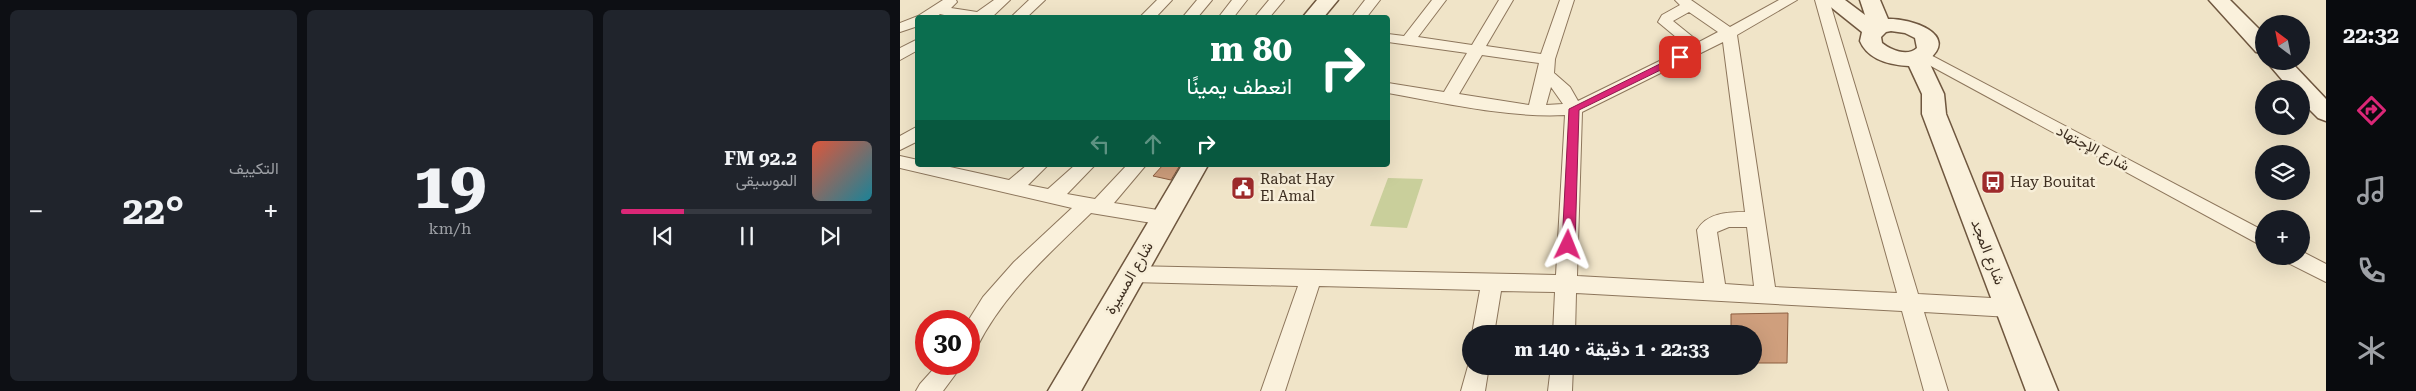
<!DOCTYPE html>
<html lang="ar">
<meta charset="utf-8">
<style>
:root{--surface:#171b24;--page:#20242c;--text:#f1f3f6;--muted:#9ea1a6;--line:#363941;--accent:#db2777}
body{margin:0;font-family:"Roboto Serif",Vazirmatn,serif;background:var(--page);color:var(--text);direction:rtl;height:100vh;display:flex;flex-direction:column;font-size:19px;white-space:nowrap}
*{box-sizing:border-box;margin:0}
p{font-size:16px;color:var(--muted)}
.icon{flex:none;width:28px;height:28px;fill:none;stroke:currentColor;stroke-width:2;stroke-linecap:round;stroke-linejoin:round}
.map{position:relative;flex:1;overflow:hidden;direction:ltr}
.sheet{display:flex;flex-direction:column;gap:10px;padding:10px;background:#0d0f14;width:900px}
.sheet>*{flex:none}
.top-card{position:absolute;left:15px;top:15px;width:475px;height:152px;border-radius:5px;box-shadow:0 5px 20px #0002;direction:rtl;background:#0b6e4f;color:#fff;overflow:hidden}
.needle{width:32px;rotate:328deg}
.fabs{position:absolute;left:1355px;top:15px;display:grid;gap:10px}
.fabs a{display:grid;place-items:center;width:55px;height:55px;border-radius:50%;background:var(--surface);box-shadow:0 5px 20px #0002;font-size:25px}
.speed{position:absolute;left:15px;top:310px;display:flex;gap:10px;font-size:25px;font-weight:700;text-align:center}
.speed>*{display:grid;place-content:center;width:65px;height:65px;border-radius:50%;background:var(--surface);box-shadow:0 5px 20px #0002;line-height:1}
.speed .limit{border:8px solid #d22;background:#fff;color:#111}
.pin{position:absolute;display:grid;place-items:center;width:42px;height:42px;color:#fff;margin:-21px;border-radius:10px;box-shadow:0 2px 8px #0006}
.me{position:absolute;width:55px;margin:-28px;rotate:2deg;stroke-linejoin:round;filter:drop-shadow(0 0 4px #0008)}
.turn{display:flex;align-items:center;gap:18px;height:105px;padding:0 15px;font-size:22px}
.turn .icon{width:65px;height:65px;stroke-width:2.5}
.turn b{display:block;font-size:35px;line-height:42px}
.lanes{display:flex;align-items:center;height:48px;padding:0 15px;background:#0003;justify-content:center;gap:25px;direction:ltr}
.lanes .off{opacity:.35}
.big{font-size:38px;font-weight:700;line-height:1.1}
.sheet .tile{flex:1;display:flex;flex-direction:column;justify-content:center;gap:8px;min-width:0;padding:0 18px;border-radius:8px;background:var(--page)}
.sheet .dial{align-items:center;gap:0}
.dial b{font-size:65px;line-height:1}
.song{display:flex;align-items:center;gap:15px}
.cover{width:60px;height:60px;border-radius:8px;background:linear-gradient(135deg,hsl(10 70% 55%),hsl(190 70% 35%))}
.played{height:5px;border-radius:2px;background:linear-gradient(90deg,var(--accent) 25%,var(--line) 25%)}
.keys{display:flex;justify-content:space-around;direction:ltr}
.heat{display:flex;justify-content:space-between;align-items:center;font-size:28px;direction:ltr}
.sheet .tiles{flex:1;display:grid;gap:10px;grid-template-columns:repeat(3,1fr)}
.trip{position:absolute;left:562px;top:325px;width:300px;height:50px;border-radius:25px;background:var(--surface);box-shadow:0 5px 20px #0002;font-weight:700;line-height:50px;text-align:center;direction:rtl}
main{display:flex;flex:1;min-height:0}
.tabs{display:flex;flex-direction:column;width:90px;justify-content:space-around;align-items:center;background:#090b0e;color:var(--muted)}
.tabs .icon{width:35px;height:35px}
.tabs .selected{color:var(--accent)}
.tabs b{font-size:22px;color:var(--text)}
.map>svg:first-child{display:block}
.green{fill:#c9cf9b}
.building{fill:#cf9f7d;stroke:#8d5f41}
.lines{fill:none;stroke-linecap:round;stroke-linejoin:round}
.street-casing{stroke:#8d765c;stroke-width:2}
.secondary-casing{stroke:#6f573f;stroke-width:3}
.street{fill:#faf1dc;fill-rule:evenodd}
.secondary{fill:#faf1dc;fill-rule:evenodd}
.route{fill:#db2777;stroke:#8e194d}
.labels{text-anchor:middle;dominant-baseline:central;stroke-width:5;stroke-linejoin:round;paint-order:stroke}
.street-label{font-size:15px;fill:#3d2e20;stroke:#f7eed8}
.poi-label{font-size:15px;fill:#3d2e20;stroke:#f7eed8;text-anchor:start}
</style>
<main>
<nav class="tabs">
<b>22:32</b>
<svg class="icon selected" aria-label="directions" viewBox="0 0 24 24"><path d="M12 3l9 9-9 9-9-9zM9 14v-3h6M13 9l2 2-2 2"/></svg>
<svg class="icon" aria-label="music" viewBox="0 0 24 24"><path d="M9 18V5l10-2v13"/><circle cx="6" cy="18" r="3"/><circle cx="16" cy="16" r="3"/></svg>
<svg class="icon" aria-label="phone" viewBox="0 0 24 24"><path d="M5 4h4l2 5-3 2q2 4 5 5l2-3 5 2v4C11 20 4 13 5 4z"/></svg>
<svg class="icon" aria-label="climate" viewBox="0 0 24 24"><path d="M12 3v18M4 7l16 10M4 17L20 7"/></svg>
</nav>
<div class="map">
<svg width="1426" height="391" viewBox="0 0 1426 391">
<rect width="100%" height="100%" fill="#f0e4c8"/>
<path class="green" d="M488 178 523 179 507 228 470 226Z"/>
<path class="building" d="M263 165H280L271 180 253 176Z
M888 313 887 363H854V334H831V314Z"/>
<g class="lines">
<g class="street-casing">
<path id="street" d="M43 0H56L57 2 51 8 77 12 94 0H110L91 18H57L40 14 35 18H18V26L0 32V23L18 16Z
M129 0H145L126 18H110Z
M257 0H272L255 18H239Z
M297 0H312L297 18H282Z
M332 0H347L333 18H318Z
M369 0H384L369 18H354Z
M465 0H480L466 18H451Z
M532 0H546L518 37 572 45 599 0H613L586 46 641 54 660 0H674L655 59 654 73 670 87 678 101 788 47 758 22 762 15 780 5 775 0H791L830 27 879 0H897L837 35 875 287 997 293 915 0H929L1018 294 1110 299 1118 302 1121 308 1118 314 1110 317 1024 312 1048 391H1024L1002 311 676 293 675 334H653L655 292 601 291 594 334H572L580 290 419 286 385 391H361L398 286 231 282 224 280 221 274 224 268 231 266 656 275 665 115C608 118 544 103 488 93V83L544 92 567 53 488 42V34L504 36ZM789 12 818 32 799 42 773 21ZM823 42 845 212C827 212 807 213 797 230L804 283 677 276 682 112ZM582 55 639 63 629 105 559 94ZM651 87 663 104 646 105ZM829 227H847L854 286 825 284 817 232Z
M18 39V50L0 60V48Z
M1023 51 1364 231V247L1018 59 1015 56 1018 53Z
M18 126V141L0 150V136Z
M0 156 18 160V165H41L109 180 127 165H148L128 185 148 189 175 165H195L167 194 195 199 227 165H246L214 203 264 211 271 213 274 218 271 223 264 225 191 213C149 254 104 293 77 347L69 349 68 321 83 297 114 262 172 208 0 168Z
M1401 251 1426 264V282L1386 262 1383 256H1401Z
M570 359 571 366H589L585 391H561Z
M38 364H63L43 391H16L20 384Z
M651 366H673L672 391H648Z"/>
</g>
<g class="secondary-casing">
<path id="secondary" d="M417 0H438L423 18H402Z
M922 0H945L965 15 960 0H980L988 19C1009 18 1061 34 1028 60L1044 94 1046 114 1158 391H1126L1022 114V94L1009 66C990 65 968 60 960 41L962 32ZM991 31 1005 33 1015 38 1017 48C1007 57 991 50 982 43L981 37 986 32Z
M1309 0H1330L1364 34V53L1356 52Z
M1366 61H1390L1426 99V121L1418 118 1401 101V89H1390Z
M282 165H308L181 391H148Z"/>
</g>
<use href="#street" class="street"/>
<use href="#secondary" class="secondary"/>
</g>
<path class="route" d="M780 54 785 57 783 59 679 110 675 245 673 248H664L662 245 669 109Z"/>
<defs>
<g id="bus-square" transform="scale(1.25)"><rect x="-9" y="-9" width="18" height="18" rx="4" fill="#9e2a2b" stroke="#f7eed8"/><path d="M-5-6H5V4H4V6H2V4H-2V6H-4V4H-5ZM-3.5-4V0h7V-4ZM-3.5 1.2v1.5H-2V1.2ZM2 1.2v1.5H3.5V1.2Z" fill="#fff"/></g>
<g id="civic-square" transform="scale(1.25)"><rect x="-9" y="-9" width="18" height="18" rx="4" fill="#9e2a2b" stroke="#f7eed8"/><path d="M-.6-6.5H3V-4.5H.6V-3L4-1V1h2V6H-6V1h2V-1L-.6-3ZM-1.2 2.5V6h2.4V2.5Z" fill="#fff"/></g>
</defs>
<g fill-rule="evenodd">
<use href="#bus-square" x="1093" y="182"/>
<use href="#civic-square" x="343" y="188"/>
</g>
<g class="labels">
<g class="street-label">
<text transform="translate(1193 148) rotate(28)">شارع الإجتهاد</text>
<text transform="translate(1088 252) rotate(69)">شارع المجد</text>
<text transform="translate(229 278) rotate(-60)">شارع المسيرة</text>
</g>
<g class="poi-label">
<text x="360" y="179">Rabat Hay<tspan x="360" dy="17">El Amal</tspan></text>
<text x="1110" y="182">Hay Bouitat</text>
</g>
</g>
</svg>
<div class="fabs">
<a><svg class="needle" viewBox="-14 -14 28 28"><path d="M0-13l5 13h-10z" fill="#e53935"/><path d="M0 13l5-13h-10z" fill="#9ea1a6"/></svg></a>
<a><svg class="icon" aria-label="search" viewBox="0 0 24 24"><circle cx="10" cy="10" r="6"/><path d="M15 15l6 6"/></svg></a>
<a><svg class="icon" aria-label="layers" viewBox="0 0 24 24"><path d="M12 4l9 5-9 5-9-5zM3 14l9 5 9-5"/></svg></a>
<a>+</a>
</div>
<div class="speed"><div class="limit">30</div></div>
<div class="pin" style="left:780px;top:57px;background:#d93025"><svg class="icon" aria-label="arrive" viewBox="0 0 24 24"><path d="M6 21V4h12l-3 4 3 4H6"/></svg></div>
<svg class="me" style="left:668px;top:245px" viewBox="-20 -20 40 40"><path d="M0-17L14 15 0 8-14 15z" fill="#db2777" stroke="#fff" stroke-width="4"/></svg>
<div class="trip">22:33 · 1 دقيقة · 140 m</div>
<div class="top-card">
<div class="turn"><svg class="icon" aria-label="right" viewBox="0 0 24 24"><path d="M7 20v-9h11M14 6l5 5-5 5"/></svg><div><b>80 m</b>انعطف يمينًا</div></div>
<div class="lanes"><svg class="icon off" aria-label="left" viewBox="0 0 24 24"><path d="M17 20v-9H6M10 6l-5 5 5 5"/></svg><svg class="icon off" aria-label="ahead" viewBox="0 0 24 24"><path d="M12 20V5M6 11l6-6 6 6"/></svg><svg class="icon" aria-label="right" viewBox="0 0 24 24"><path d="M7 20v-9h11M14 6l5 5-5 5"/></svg></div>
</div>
</div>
<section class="sheet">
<div class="tiles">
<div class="tile">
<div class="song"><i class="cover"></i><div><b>92.2 FM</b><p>الموسيقى</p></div></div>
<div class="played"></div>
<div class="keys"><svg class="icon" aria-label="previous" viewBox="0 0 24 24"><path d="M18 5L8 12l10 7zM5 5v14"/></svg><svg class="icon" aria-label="pause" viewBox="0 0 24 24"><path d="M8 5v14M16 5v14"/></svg><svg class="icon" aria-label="next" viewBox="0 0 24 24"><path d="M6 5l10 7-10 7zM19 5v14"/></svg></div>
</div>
<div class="tile dial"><b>19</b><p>km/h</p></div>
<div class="tile"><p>التكييف</p>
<div class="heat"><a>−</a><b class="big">22°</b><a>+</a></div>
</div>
</div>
</section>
</main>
